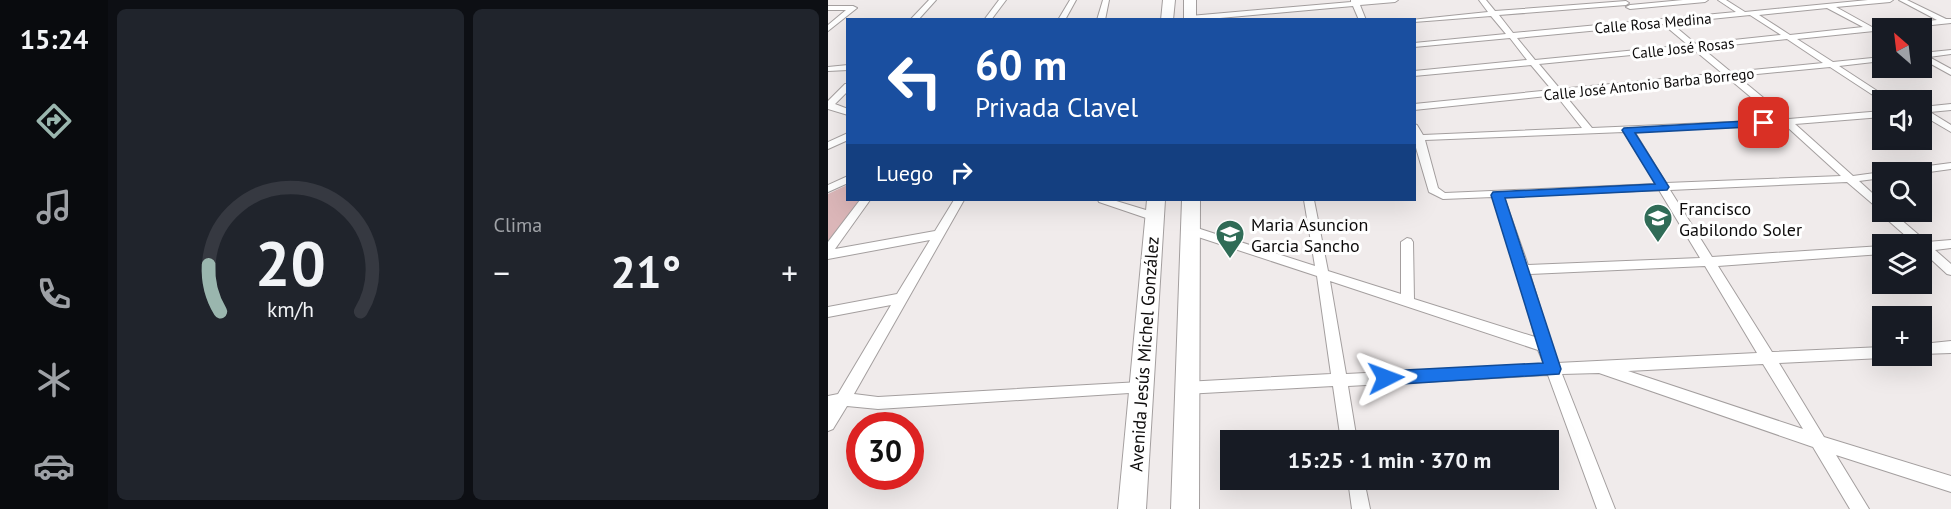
<!DOCTYPE html>
<html lang="es">
<meta charset="utf-8">
<style>
:root{--surface:#171b24;--page:#20242c;--text:#f1f3f6;--muted:#9ea1a6;--line:#363941;--accent:#9ab6ae}
body{margin:0;font-family:"PT Sans",sans-serif;background:var(--page);color:var(--text);height:100vh;display:flex;flex-direction:column;font-size:22px;white-space:nowrap}
*{box-sizing:border-box;margin:0}
p{font-size:20px;color:var(--muted)}
.icon{flex:none;width:33px;height:33px;fill:none;stroke:currentColor;stroke-width:2;stroke-linecap:round;stroke-linejoin:round}
.map{position:relative;flex:1;overflow:hidden}
.drawer{display:flex;flex-direction:column;gap:9px;padding:9px;background:#0d0f14;width:720px}
.drawer>*{flex:none}
.hud{position:absolute;left:18px;top:18px;width:570px;height:183px;border-radius:0px;box-shadow:0 6px 24px #0002;background:#1a4fa0;color:#fff;overflow:hidden}
.needle{width:39px;rotate:332deg}
.buttons{position:absolute;left:1044px;top:18px;display:grid;gap:12px}
.buttons a{display:grid;place-items:center;width:60px;height:60px;border-radius:0px;background:var(--surface);box-shadow:0 6px 24px #0002;font-size:30px}
.speed{position:absolute;left:18px;top:412px;display:flex;gap:12px;font-size:30px;font-weight:700;text-align:center}
.speed>*{display:grid;place-content:center;width:78px;height:78px;border-radius:50%;background:var(--surface);box-shadow:0 6px 24px #0002;line-height:1}
.speed .limit{border:9px solid #d22;background:#fff;color:#111}
.pin{position:absolute;display:grid;place-items:center;width:51px;height:51px;color:#fff;margin:-26px;border-radius:12px;box-shadow:0 3px 9px #0006}
.me{position:absolute;width:66px;margin:-33px;rotate:87deg;stroke-linejoin:round;filter:drop-shadow(0 0 4px #0008)}
.turn{display:flex;align-items:center;gap:21px;height:126px;padding:0 30px;font-size:27px}
.turn .icon{width:78px;height:78px;stroke-width:2.5}
.turn b{display:block;font-size:42px;line-height:51px}
.then{display:flex;align-items:center;height:57px;padding:0 30px;background:#0003;gap:12px;font-size:22px}
.big{font-size:45px;font-weight:700;line-height:1.1}
.drawer .tile{flex:1;display:flex;flex-direction:column;justify-content:center;gap:9px;min-width:0;padding:0 21px;border-radius:9px;background:var(--page)}
.drawer .dial{align-items:center;gap:0}
.dial svg{height:156px;overflow:visible;fill:none;stroke:var(--line);stroke-width:7;stroke-linecap:round;text-anchor:middle}
.dial text{fill:var(--text);stroke:none}
.heat{display:flex;justify-content:space-between;align-items:center;font-size:33px;direction:ltr}
.drawer .tiles{flex:1;display:grid;gap:9px;grid-template-columns:repeat(2,1fr)}
.trip{position:absolute;left:392px;top:430px;width:339px;height:60px;border-radius:0px;background:var(--surface);box-shadow:0 6px 24px #0002;font-weight:700;line-height:60px;text-align:center}
main{display:flex;flex:1;min-height:0}
.tab-bar{display:flex;flex-direction:column;width:108px;justify-content:space-around;align-items:center;background:#090b0e;color:var(--muted)}
.tab-bar .icon{width:42px;height:42px}
.tab-bar .active{color:var(--accent)}
.tab-bar b{font-size:27px;color:var(--text)}
.map>svg:first-child{display:block}
.green{fill:#dbb6b8}
.lines{fill:none;stroke-linecap:round;stroke-linejoin:round}
.minor-casing{stroke:#a49f9f;stroke-width:2}
.primary-casing{stroke:#a49f9f;stroke-width:2}
.minor{fill:#fff;fill-rule:evenodd}
.primary{fill:#fff;fill-rule:evenodd}
.route{fill:#1a73e8;stroke:#114b97;stroke-width:1.5}
.labels{text-anchor:middle;dominant-baseline:central;stroke-width:6;stroke-linejoin:round;paint-order:stroke}
.far-street-label{font-size:15px;fill:#0d0b0b;stroke:#fff}
.poi-label{font-size:18px;fill:#0d0b0b;stroke:#fff;text-anchor:start}
.street-label{font-size:18px;fill:#0d0b0b;stroke:#fff}
</style>
<main>
<nav class="tab-bar">
<b>15:24</b>
<svg class="icon active" aria-label="directions" viewBox="0 0 24 24"><path d="M12 3l9 9-9 9-9-9zM9 14v-3h6M13 9l2 2-2 2"/></svg>
<svg class="icon" aria-label="music" viewBox="0 0 24 24"><path d="M9 18V5l10-2v13"/><circle cx="6" cy="18" r="3"/><circle cx="16" cy="16" r="3"/></svg>
<svg class="icon" aria-label="phone" viewBox="0 0 24 24"><path d="M5 4h4l2 5-3 2q2 4 5 5l2-3 5 2v4C11 20 4 13 5 4z"/></svg>
<svg class="icon" aria-label="climate" viewBox="0 0 24 24"><path d="M12 3v18M4 7l16 10M4 17L20 7"/></svg>
<svg class="icon" aria-label="car" viewBox="0 0 24 24"><path d="M5 17H2v-5l4-1 3-4h7l3 4 3 1v5h-3M9 17h6M6 11h13"/><circle cx="7" cy="17" r="2"/><circle cx="17" cy="17" r="2"/></svg>
</nav>
<section class="drawer">
<div class="tiles">
<div class="tile dial"><svg viewBox="0 0 100 80">
<path d="M14 69A42 42 0 1 1 86 69"/>
<path d="M14 69A42 42 0 0 1 8 45" stroke="#9ab6ae"/>
<text x="50" y="56" font-size="32" font-weight="700">20</text>
<text x="50" y="72" font-size="11">km/h</text>
</svg></div>
<div class="tile"><p>Clima</p>
<div class="heat"><a>−</a><b class="big">21°</b><a>+</a></div>
</div>
</div>
</section>
<div class="map">
<svg width="1123" height="509" viewBox="0 0 1123 509">
<rect width="100%" height="100%" fill="#f0ebeb"/>
<path class="green" d="M19 185 20 200H32L0 242V194Z"/>
<g class="lines">
<g class="minor-casing">
<path id="minor" d="M101 0H108L90 20H82Z
M171 0H178L163 20H156Z
M242 0H248L237 20H230Z
M275 0H281L277 20H269Z
M523 0H570L567 2 532 5 538 20H531L525 6 370 20 358 18 362 16 523 2Z
M651 0H658L667 11 798 1 801 3 798 5 671 15 685 33 908 12 890 0H898L917 12 1040 0H1065L1062 2 1008 7 1044 27 1109 20 1071 0H1079L1118 19H1123V23L969 39 1005 62 1054 57V61L1011 66 1063 100 1054 101 1002 67 909 76 961 119 1054 111V117L967 124 1025 176 1054 172H1057H1054V178L1031 181 1054 202V212H1064L1099 242 1123 240V248L1107 250 1123 264V275L1119 274 1094 251V244H1087L1054 215 1053 211 1019 182 842 190 884 257 1054 246V254L890 266 944 352 1054 347V356H1059L1054 358 951 363 996 437 1123 476V492L1008 455 1041 509H1022L985 447 771 373 734 374 787 509H769L720 375 520 386 529 441H513L505 386 357 394 352 392 350 388 352 384 357 382 503 374 489 276 358 233 356 230 362 226 366 227 487 266 476 200H486L500 271 573 294V242L579 238 583 239 585 242 586 299 707 337 689 270 665 197 615 199 601 192 586 141V124L589 125 595 135 754 128 728 95 586 110V104L724 90 703 65 586 76V71L699 60 682 38 586 47V43L678 34 663 16 586 22V20H583L660 12ZM999 8 1035 27 962 35 931 15ZM922 15 953 35 868 44 843 23ZM835 24 860 45 707 60 689 38ZM959 39 995 63 903 72 874 48ZM865 49 894 73 732 89 711 64ZM899 77 950 120 764 128 736 94ZM957 125 1013 176 838 183 806 131ZM796 132 828 184 617 193 610 188 597 140ZM831 190 872 258 700 265 676 197ZM877 266 929 353 729 363 702 274ZM502 281 710 350 716 364 518 374ZM935 364 975 429 800 371Z
M855 0H880L877 2 802 9 798 7 802 5Z
M0 6H25L29 8 0 31V25L18 10H0Z
M1123 50V54L1101 57 1123 69V75L1094 59V53Z
M20 65V70L0 71V67Z
M17 84H20V91L7 104 20 109V115L0 109V101Z
M1123 104V110L1102 112 1123 125V132L1094 115V107Z
M20 133V140L0 149V142Z
M1123 163V169L1094 173 1072 172 1077 169Z
M20 176V183L0 192V185Z
M32 200H42L7 249 107 231 126 200H136L26 394 50 397 312 382 317 384 319 388 317 392 50 409 19 406 5 429 0 431V396L10 394 63 305 0 317V307L69 294 102 240 0 259V242Z
M270 200H285L331 214 333 217 327 221 271 202Z
M1123 341V353L1094 354V344Z
M520 480H536L542 509H524Z"/>
</g>
<g class="primary-casing">
<path id="primary" d="M335 0H347L345 20H333Z
M356 0H368V20H356Z
M319 200H337L318 509H290Z
M354 200H372L371 509H343Z"/>
</g>
<use href="#minor" class="minor"/>
<use href="#primary" class="primary"/>
</g>
<path class="route" d="M936 120 941 123 940 126 807 133 841 187 839 190 677 198 733 369 731 374 558 385 552 383 549 378 552 373 558 371 715 363 663 195 665 192 827 184 794 130 796 128Z"/>
<defs>
<g id="school-pin" transform="scale(1.5)"><path d="M0 17L-7.5 6A9.5 9.5 0 1 1 7.5 6Z" fill="#306c57" stroke="#fff"/><path d="M0-5L7-2L0 1L-7-2ZM-4 1L0 2.5L4 1V4Q0 6-4 4Z" fill="#fff"/></g>
</defs>
<g fill-rule="evenodd">
<use href="#school-pin" x="830" y="218"/>
<use href="#school-pin" x="402" y="234"/>
</g>
<g class="labels">
<g class="far-street-label">
<text transform="translate(825 23) rotate(-5)">Calle Rosa Medina</text>
<text transform="translate(855 48) rotate(-6)">Calle José Rosas</text>
<text transform="translate(821 84) rotate(-6)">Calle José Antonio Barba Borrego</text>
</g>
<g class="poi-label">
<text x="851" y="208">Francisco<tspan x="851" dy="21">Gabilondo Soler</tspan></text>
<text x="423" y="224">Maria Asuncion<tspan x="423" dy="21">Garcia Sancho</tspan></text>
</g>
<g class="street-label">
<text transform="translate(316 354) rotate(-86)">Avenida Jesús Michel González</text>
</g>
</g>
</svg>
<div class="buttons">
<a><svg class="needle" viewBox="-14 -14 28 28"><path d="M0-13l5 13h-10z" fill="#e53935"/><path d="M0 13l5-13h-10z" fill="#9ea1a6"/></svg></a>
<a><svg class="icon" aria-label="sound" viewBox="0 0 24 24"><path d="M4 9h4l5-4v14l-5-4H4zM17 9q2 3 0 6"/></svg></a>
<a><svg class="icon" aria-label="search" viewBox="0 0 24 24"><circle cx="10" cy="10" r="6"/><path d="M15 15l6 6"/></svg></a>
<a><svg class="icon" aria-label="layers" viewBox="0 0 24 24"><path d="M12 4l9 5-9 5-9-5zM3 14l9 5 9-5"/></svg></a>
<a>+</a>
</div>
<div class="speed"><div class="limit">30</div></div>
<div class="pin" style="left:936px;top:123px;background:#d93025"><svg class="icon" aria-label="arrive" viewBox="0 0 24 24"><path d="M6 21V4h12l-3 4 3 4H6"/></svg></div>
<svg class="me" style="left:558px;top:378px" viewBox="-20 -20 40 40"><path d="M0-17L14 15 0 8-14 15z" fill="#1a73e8" stroke="#fff" stroke-width="4"/></svg>
<div class="trip">15:25 · 1 min · 370 m</div>
<div class="hud">
<div class="turn"><svg class="icon" aria-label="left" viewBox="0 0 24 24"><path d="M17 20v-9H6M10 6l-5 5 5 5"/></svg><div><b>60 m</b>Privada Clavel</div></div>
<div class="then">Luego<svg class="icon" aria-label="right" viewBox="0 0 24 24"><path d="M7 20v-9h11M14 6l5 5-5 5"/></svg></div>
</div>
</div>
</main>
